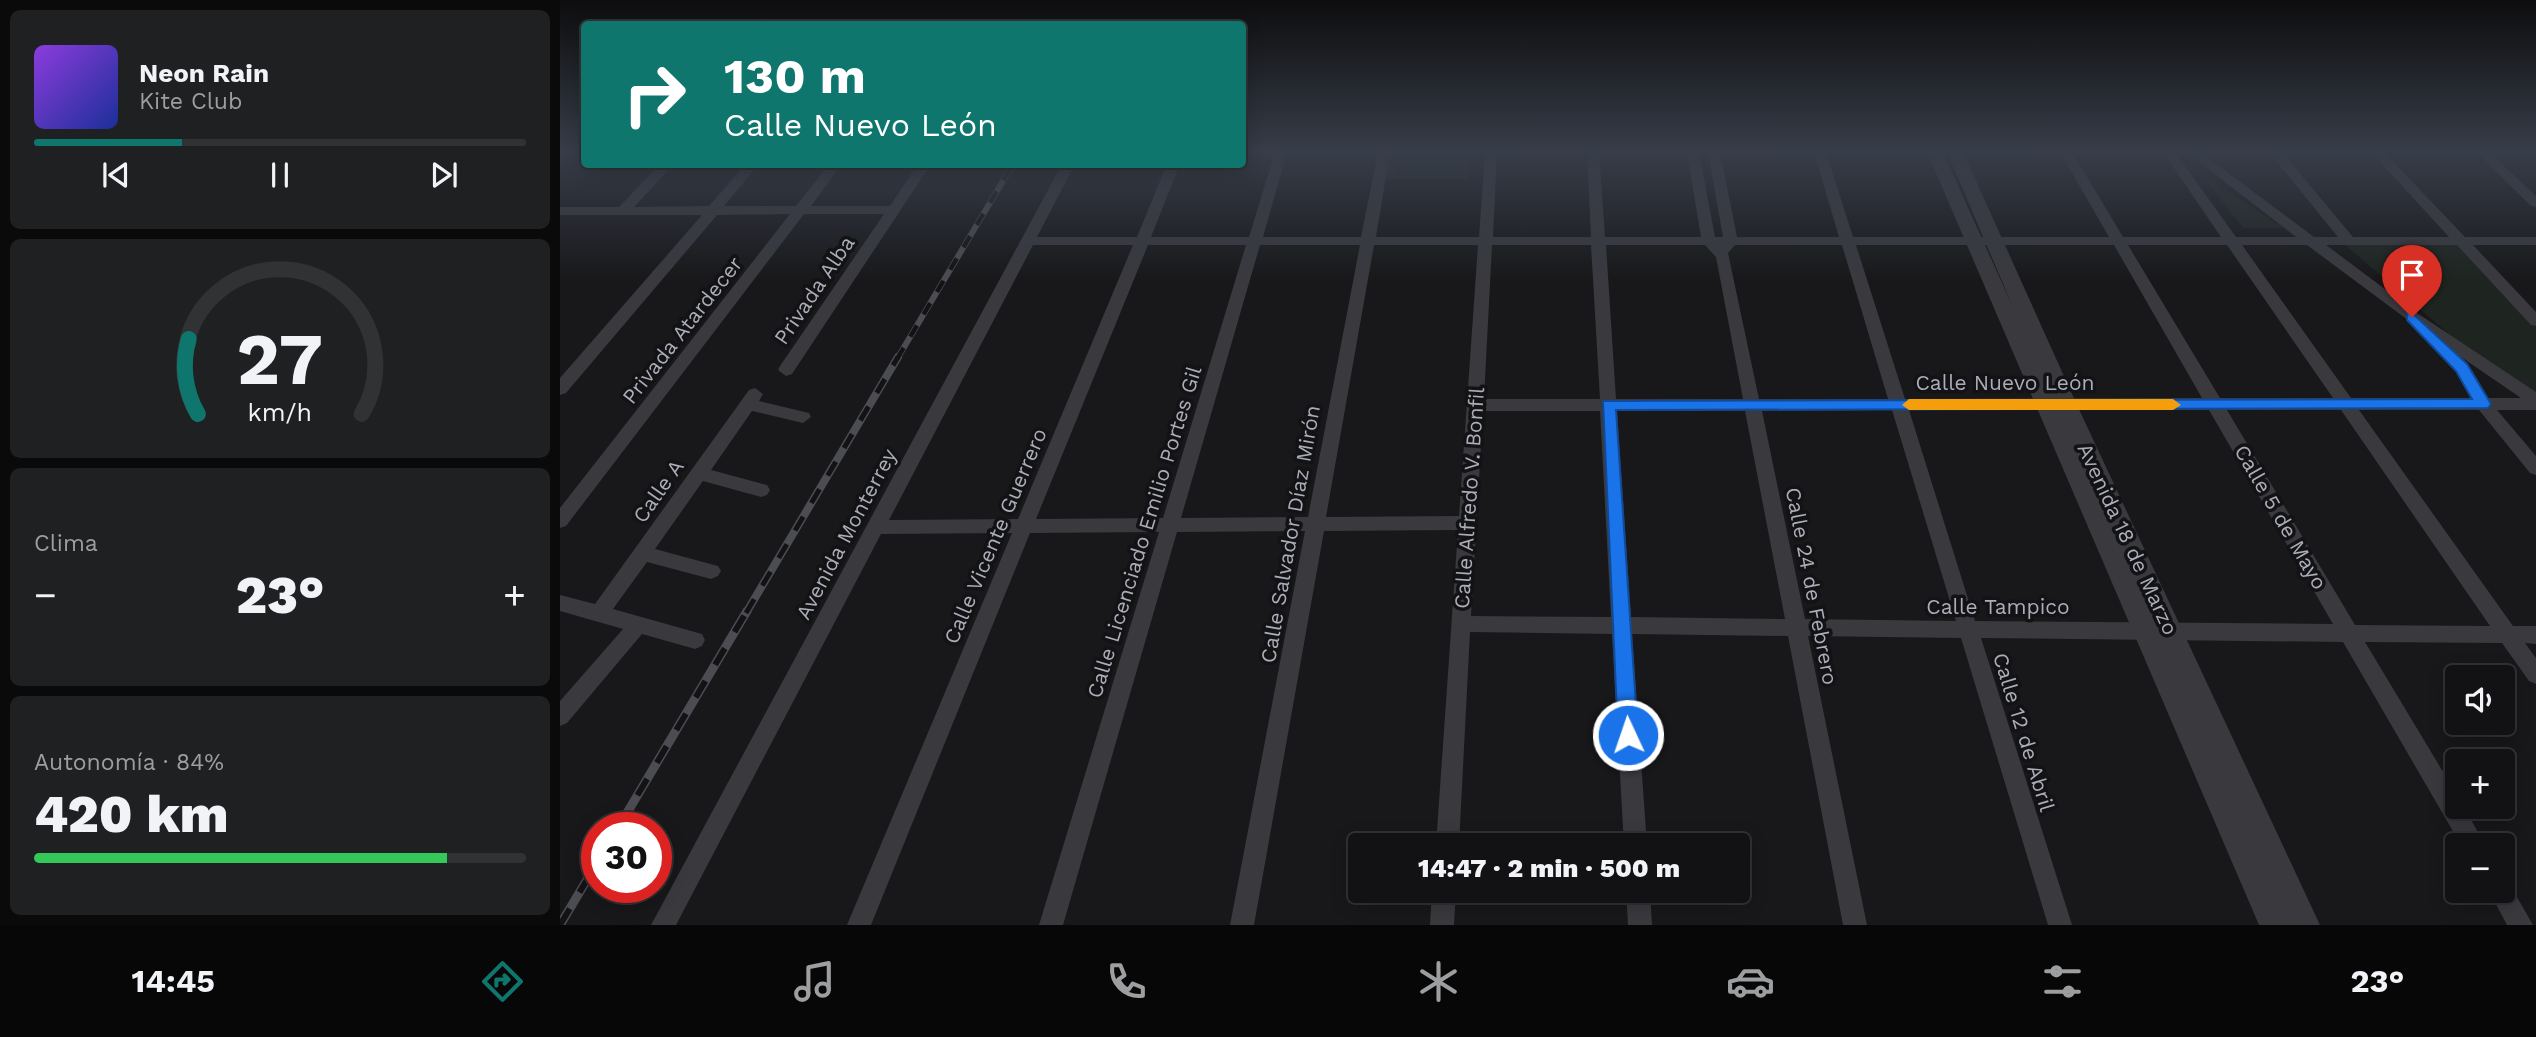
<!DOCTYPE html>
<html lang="es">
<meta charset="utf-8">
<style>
:root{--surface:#121214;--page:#1f2022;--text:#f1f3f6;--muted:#9c9ea0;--line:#313234;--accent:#0f766e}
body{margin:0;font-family:"Work Sans",sans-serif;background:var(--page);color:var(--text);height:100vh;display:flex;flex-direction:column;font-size:26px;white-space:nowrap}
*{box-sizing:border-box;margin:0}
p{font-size:23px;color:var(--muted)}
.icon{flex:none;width:38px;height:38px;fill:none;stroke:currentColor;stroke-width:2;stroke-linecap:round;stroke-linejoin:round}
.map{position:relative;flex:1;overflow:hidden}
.details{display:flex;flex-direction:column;gap:10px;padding:10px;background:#0a0a0b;width:560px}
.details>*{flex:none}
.banner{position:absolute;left:21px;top:21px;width:665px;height:147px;border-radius:7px;box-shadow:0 4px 18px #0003,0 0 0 2px var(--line);background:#0f766e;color:#fff;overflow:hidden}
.tools{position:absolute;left:1885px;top:665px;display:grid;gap:14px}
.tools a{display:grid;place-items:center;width:70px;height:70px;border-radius:7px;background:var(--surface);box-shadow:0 4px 18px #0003,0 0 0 2px var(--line);font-size:35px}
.speed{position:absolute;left:21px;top:812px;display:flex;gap:14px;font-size:35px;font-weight:700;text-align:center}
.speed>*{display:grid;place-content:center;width:91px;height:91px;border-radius:50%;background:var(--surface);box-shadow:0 4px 18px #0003,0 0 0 2px var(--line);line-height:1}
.speed .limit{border:10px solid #d22;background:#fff;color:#111}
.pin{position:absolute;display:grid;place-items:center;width:60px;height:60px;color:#fff;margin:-72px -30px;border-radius:50% 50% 50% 0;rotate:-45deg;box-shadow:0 0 7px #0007}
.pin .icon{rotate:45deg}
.me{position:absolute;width:77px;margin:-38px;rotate:357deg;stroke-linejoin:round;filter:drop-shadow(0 0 5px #0008)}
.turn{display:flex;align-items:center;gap:24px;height:147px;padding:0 28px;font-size:32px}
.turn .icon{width:91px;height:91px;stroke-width:2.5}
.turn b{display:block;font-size:49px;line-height:60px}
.big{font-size:52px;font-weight:800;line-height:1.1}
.details .tile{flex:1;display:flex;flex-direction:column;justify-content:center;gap:10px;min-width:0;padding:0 24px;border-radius:10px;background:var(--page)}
.details .dial{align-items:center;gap:0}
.dial svg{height:182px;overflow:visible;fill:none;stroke:var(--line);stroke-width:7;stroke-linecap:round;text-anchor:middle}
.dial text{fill:var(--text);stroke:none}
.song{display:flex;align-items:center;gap:21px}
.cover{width:84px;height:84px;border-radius:10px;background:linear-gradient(135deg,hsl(270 70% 55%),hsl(230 70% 35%))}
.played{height:7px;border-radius:4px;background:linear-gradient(90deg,var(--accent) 30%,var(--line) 30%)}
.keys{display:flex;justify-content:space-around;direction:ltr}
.heat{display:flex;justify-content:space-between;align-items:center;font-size:38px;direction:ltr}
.charge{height:10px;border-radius:5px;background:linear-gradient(90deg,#34c759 84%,var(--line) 0)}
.trip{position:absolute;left:788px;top:833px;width:402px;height:70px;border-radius:7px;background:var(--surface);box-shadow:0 4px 18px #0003,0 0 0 2px var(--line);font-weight:800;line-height:70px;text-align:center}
.menu{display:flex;height:112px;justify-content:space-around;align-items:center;background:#070708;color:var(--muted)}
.menu .icon{width:49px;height:49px}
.menu .on{color:var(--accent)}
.menu b{font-size:32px;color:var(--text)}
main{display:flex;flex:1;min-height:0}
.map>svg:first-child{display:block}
.built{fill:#242426}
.green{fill:#1e2420}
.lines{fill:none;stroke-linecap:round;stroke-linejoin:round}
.minor{fill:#39393e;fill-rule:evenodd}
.tertiary{fill:#39393e;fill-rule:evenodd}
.rail-far2-casing{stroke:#4c4d53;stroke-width:6}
.rail-far1-casing{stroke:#4c4d53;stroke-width:8}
.rail-casing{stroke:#4c4d53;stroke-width:9}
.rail-far2{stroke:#131315;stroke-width:4.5;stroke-dasharray:13;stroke-linecap:butt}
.rail-far1{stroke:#131315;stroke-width:5;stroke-dasharray:16;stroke-linecap:butt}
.rail{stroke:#131315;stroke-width:6;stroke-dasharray:19;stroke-linecap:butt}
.route{fill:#1a73e8;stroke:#114b97;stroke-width:2}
.slow{fill:#f59e0b}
.labels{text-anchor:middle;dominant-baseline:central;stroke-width:7;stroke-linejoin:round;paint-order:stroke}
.street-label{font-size:21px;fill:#abadb8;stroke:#131315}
</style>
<main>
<section class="details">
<div class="tile">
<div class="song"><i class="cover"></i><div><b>Neon Rain</b><p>Kite Club</p></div></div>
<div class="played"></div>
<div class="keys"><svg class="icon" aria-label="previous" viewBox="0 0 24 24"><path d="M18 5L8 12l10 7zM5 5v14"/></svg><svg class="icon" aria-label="pause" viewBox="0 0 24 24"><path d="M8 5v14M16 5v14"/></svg><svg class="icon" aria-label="next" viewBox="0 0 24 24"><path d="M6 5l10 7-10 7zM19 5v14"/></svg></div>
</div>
<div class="tile dial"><svg viewBox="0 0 100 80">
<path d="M14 69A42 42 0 1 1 86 69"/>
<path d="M14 69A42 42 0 0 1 10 36" stroke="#0f766e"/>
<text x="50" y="56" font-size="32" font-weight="700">27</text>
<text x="50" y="72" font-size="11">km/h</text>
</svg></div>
<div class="tile"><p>Clima</p>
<div class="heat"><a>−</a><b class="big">23°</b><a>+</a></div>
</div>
<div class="tile"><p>Autonomía · 84%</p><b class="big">420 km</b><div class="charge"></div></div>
</section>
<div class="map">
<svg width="1976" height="925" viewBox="0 0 1976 925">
<rect width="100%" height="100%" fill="#18181a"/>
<path class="built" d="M829 152H910L907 179H824Z"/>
<path class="green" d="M838 155H904L902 175 835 176Z
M1641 174 1724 228H1683Z
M1784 244H1897L1976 327V396L1912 354Z"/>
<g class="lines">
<path class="minor" d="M715 152H727L703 237H801L818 152H830L816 237H919L925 152H937L933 237H1031L1027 152H1039L1045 237H1141L1127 152H1139L1155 237H1163L1148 152H1160L1177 237H1279L1254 152H1266L1293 237H1549L1500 152H1512L1563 237H1661L1603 152H1615L1676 237H1736L1626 152H1640L1754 237H1778L1709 152H1722L1793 237H1889L1811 152H1824L1905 237H1976V245H1913L1976 312V326L1971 325 1897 245H1766L1857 313 1976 392V410H1937L1976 456V475L1970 473 1919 410H1799L1953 626H1976V644L1965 643 1976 658V684L1969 681 1942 643 1805 642 1897 795V807H1904L1925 845H1901L1783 642 1421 638 1512 925H1488L1401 638 1248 636 1307 925H1283L1228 636 1072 634 1087 845H1064L1052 634 910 632 899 845H876L898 530 764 531 694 925H670L745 531 617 532 503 925H479L599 532 470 533 311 925H287L452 533 321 534 116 925H91L502 164H515L477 237H577L607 164H620L591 237H689ZM473 245H573L458 519 329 520ZM588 245H686L603 518 476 519ZM700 245H800L748 517 621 518ZM814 245H918L899 516 766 517ZM932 245H1031L1040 399H924ZM1046 245H1145L1156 257 1183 399H1056ZM1175 245H1282L1328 399H1199L1168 253ZM1296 245H1554L1642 398 1345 399ZM1568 245H1667L1773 398H1660ZM1682 245H1747L1876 341 1871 345 1896 372 1911 398H1791ZM1901 357 1961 398H1928ZM1332 410 1396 621 1245 619 1202 411ZM1349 410H1649L1773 624 1415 621ZM1667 410H1781L1930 626 1795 625ZM923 411H1040L1051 617 911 616ZM1057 411H1185L1225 619 1071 617Z
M1916 152H1929L1976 196V207L1971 206Z
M100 164H114L74 207 149 206 186 164H199L164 206H236L269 164H282L251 206H330L358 164H371L232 374 226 376 218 370 220 366 324 214H244L6 526 0 528V508L230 214 157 215 6 393 0 395V378L142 215H0V207H59Z
M195 388 203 394 199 401 249 413 251 417 243 423 192 411 151 470 207 485 210 490 207 495 201 497 143 481 95 549 158 566 161 571 158 576 151 579 87 562 53 609 142 634 145 640 142 646 135 649 82 634 7 723 0 726V701L63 629 0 611V595L35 604 189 390Z
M1942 880 1949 883 1973 925H1947L1929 891H1942Z
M872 891H896L894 925H870Z
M1066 891H1090L1092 925H1068Z"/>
<path class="tertiary" d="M1367 152H1383L1452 305 1387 152H1403L1517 405 1760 925H1699Z"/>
<g class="rail-far2-casing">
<path id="rail-far2" d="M337 359 453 164"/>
</g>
<g class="rail-far1-casing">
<path id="rail-far1" d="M186 613 338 357"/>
</g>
<g class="rail-casing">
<path id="rail" d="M58 828 187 611
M0 925 37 863"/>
</g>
<use href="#rail-far2" class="rail-far2"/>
<use href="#rail-far1" class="rail-far1"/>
<use href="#rail" class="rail"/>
</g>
<linearGradient id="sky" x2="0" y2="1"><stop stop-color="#0d0d0e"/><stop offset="0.54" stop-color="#373d49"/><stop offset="1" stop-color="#373d49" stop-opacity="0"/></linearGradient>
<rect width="1976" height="281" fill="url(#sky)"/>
<path class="route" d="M1852 313 1907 364 1931 404 1928 408 1056 410 1078 735 1075 741 1068 744 1061 741 1058 735 1043 401 1912 399 1896 371 1847 320V314Z"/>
<path class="slow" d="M1349 399H1613L1621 405 1613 410H1349L1342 405Z"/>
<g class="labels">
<g class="street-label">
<text transform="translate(254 290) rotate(-56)">Privada Alba</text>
<text transform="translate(122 330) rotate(-52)">Privada Atardecer</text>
<text x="1445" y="382">Calle Nuevo León</text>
<text transform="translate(98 491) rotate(-55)">Calle A</text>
<text transform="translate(909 498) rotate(-86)">Calle Alfredo V. Bonfil</text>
<text transform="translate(1721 517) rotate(60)">Calle 5 de Mayo</text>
<text transform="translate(584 532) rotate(-73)">Calle Licenciado Emilio Portes Gil</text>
<text transform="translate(286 534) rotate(-62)">Avenida Monterrey</text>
<text transform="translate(730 534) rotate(-80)">Calle Salvador Díaz Mirón</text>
<text transform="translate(435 536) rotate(-67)">Calle Vicente Guerrero</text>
<text transform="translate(1568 539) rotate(65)">Avenida 18 de Marzo</text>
<text transform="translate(1252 586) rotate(79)">Calle 24 de Febrero</text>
<text x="1438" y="606">Calle Tampico</text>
<text transform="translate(1464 732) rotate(73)">Calle 12 de Abril</text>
</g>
</g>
</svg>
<div class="tools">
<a><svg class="icon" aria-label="sound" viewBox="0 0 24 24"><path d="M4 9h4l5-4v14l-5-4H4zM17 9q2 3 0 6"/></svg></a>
<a>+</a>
<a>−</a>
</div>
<div class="speed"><div class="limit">30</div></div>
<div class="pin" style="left:1852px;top:317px;background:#d93025"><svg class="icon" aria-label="arrive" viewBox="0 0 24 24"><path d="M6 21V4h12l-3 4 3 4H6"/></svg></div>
<svg class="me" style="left:1068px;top:735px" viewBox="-20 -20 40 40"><circle r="17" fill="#1a73e8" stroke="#fff" stroke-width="3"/><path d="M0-11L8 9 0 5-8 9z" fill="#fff"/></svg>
<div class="trip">14:47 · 2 min · 500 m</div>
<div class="banner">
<div class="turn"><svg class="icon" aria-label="right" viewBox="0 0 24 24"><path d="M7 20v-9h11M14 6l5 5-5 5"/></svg><div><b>130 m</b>Calle Nuevo León</div></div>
</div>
</div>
</main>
<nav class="menu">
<b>14:45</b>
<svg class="icon on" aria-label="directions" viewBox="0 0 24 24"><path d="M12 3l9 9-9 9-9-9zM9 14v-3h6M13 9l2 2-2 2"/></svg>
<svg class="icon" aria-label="music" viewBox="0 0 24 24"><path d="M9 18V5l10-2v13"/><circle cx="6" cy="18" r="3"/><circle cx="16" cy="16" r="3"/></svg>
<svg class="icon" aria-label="phone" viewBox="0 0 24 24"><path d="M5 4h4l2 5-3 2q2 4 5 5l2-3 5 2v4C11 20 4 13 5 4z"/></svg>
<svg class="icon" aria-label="climate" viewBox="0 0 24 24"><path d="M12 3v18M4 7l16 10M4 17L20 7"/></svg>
<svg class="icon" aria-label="car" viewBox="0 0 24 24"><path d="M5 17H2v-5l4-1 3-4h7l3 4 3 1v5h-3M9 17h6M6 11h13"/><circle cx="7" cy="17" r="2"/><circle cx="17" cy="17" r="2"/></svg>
<svg class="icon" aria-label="filters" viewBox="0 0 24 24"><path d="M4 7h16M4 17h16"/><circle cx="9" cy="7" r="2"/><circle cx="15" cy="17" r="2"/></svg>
<b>23°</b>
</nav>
